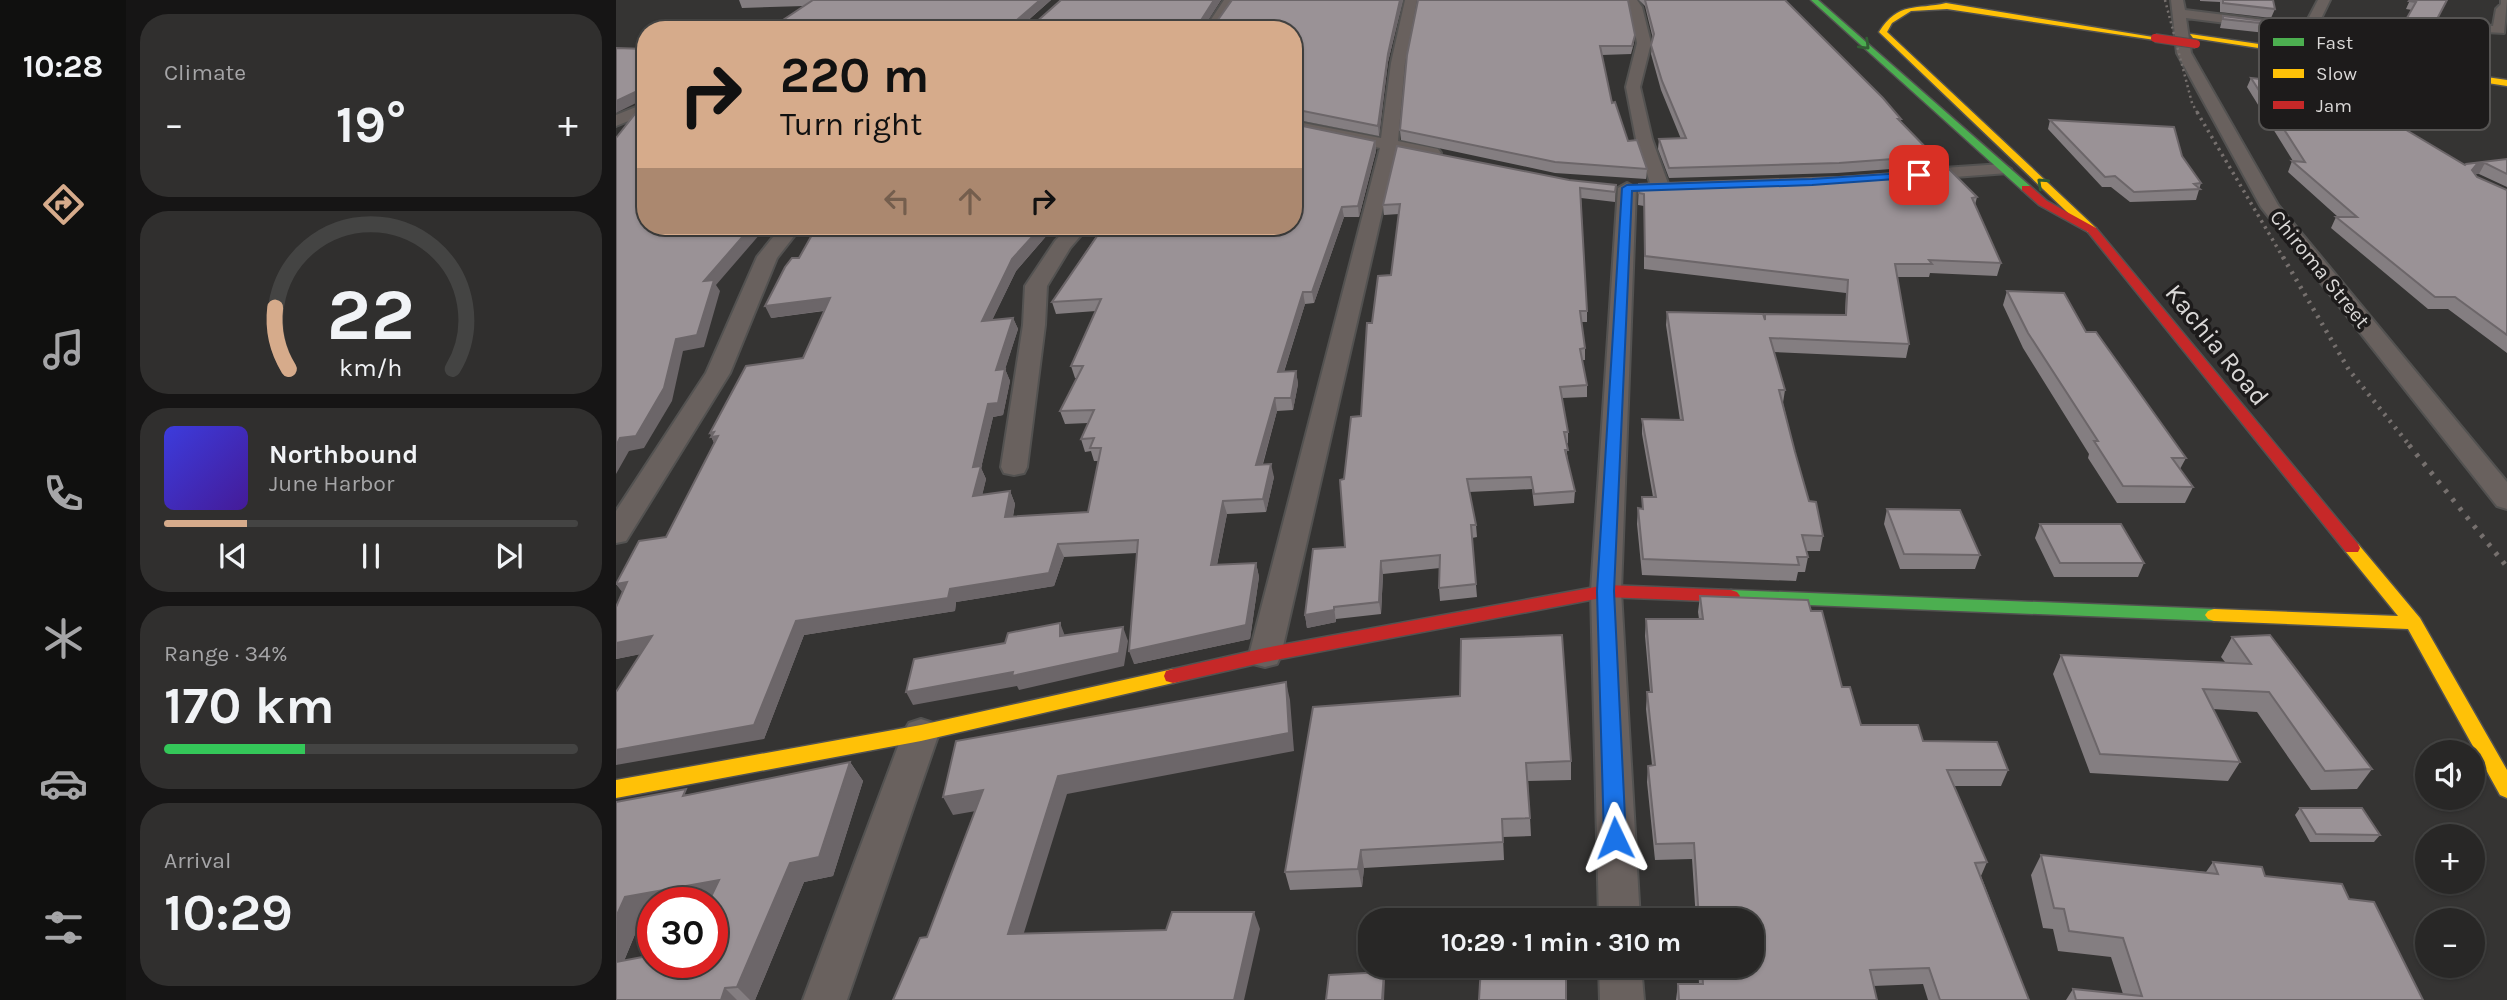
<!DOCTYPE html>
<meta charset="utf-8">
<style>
:root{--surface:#282726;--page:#302f2e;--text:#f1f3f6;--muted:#a5a5a7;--line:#444443;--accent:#d6ab8b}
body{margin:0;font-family:Karla,sans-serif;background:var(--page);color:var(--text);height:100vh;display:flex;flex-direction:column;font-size:26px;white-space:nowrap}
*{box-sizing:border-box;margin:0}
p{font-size:23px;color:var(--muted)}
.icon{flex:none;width:38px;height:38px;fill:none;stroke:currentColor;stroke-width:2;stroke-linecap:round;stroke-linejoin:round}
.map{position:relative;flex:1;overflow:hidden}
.details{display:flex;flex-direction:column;gap:14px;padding:14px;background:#161515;width:490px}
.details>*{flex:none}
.banner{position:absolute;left:21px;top:21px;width:665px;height:214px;border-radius:28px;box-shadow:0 2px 5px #0004,0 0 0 2px var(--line);background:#d6ab8b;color:#111;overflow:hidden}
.buttons{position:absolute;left:1799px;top:740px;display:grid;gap:14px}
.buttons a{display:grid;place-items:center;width:70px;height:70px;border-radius:50%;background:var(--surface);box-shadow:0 2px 5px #0004,0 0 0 2px var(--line);font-size:35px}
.speed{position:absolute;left:21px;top:887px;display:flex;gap:14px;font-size:35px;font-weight:700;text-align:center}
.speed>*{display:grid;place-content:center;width:91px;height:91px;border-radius:50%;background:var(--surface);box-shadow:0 2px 5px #0004,0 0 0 2px var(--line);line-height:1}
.speed .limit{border:10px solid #d22;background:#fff;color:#111}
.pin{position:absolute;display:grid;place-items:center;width:60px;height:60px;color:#fff;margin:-30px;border-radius:14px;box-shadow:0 4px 10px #0006}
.me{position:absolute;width:77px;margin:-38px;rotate:358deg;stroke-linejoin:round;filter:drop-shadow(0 0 5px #0008)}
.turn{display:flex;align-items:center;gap:24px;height:147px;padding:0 28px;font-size:32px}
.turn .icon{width:91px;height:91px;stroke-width:2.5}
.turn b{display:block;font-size:49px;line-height:60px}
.lanes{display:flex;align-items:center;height:66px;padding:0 28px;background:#0003;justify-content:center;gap:35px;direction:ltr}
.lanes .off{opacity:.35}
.big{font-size:52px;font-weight:700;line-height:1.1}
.details .card{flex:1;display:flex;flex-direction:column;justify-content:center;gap:10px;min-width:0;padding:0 24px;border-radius:28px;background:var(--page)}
.details .dial{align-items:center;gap:0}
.dial svg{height:182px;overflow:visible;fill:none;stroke:var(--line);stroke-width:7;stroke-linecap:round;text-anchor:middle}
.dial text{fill:var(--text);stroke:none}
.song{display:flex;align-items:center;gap:21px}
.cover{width:84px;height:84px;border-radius:10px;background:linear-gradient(135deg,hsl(240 70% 55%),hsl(260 70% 35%))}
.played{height:7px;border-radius:4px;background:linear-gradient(90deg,var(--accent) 20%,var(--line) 20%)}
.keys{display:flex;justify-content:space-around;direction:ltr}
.heat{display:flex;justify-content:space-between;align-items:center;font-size:38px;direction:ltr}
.charge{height:10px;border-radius:5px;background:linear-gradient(90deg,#34c759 34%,var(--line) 0)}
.trip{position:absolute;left:742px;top:908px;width:406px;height:70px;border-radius:28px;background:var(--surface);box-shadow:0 2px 5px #0004,0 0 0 2px var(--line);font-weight:700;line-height:70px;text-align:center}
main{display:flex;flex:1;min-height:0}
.tab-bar{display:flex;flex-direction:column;width:126px;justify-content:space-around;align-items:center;background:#10100f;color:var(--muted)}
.tab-bar .icon{width:49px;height:49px}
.tab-bar .selected{color:var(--accent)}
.tab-bar b{font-size:32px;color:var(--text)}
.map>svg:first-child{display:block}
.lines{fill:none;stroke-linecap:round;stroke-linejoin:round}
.street-casing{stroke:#535251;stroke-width:4}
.fast-casing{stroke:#535251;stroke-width:3}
.slow-casing{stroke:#535251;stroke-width:3}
.jam-casing{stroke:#535251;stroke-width:3}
.street{fill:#69615e;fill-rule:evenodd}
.fast{fill:#4caf50;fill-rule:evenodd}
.slow{fill:#ffc107;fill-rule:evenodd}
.jam{fill:#c62828;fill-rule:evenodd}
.rail-far3{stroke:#76706e;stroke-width:2.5;stroke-dasharray:2 3.5;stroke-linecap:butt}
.rail-far2{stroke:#76706e;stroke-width:3.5;stroke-dasharray:2.5 4.5;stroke-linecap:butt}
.rail-far1{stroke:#76706e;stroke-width:4.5;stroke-dasharray:2.5 6;stroke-linecap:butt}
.rail{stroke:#76706e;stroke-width:5;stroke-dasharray:3.5 8;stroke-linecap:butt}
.jam-bridge-casing{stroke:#535251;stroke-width:10;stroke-linecap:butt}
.jam-bridge{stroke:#c62828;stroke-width:8}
.wall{fill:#847e81;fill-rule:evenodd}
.shaded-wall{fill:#6c6669}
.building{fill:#9a9296;stroke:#6c6669;stroke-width:2}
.oneway{stroke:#325e33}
.route{fill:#1a73e8;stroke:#114b97;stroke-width:2}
.labels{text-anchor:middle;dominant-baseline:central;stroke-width:7;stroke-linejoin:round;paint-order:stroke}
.far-street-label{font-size:21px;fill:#dad8d7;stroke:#1d1b1b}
.street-label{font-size:26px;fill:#dad8d7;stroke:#1d1b1b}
.key{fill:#1d1b1b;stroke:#565453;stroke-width:2}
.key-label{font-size:19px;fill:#dad8d7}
</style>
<main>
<nav class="tab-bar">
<b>10:28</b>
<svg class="icon selected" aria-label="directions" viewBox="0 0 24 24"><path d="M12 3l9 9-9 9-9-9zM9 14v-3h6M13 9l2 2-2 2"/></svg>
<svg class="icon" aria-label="music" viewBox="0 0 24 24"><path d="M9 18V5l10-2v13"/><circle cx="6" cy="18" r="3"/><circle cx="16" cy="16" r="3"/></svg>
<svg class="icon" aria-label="phone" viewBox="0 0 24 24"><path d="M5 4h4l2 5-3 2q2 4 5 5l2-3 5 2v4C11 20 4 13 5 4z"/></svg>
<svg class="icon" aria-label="climate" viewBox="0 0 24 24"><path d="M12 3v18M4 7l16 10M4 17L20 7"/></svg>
<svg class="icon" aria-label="car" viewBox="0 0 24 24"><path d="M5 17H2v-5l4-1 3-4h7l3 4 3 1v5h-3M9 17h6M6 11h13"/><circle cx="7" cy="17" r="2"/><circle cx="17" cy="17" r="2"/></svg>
<svg class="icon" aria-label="filters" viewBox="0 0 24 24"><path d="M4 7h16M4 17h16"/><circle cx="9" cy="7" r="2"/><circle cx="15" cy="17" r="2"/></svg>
</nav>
<section class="details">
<div class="card"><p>Climate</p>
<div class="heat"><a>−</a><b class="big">19°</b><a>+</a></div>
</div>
<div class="card dial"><svg viewBox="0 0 100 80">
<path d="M14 69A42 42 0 1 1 86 69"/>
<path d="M14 69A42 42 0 0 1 8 42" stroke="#d6ab8b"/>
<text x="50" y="56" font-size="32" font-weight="700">22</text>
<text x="50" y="72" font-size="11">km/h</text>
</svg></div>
<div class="card">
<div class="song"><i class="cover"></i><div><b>Northbound</b><p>June Harbor</p></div></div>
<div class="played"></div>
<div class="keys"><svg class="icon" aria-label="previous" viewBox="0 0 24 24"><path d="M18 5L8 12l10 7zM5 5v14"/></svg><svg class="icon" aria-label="pause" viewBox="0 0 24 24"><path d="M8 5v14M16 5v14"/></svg><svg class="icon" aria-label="next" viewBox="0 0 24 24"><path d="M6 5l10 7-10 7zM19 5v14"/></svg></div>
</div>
<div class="card"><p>Range · 34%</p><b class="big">170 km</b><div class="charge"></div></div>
<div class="card"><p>Arrival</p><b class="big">10:29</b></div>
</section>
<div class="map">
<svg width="1891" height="1000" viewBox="0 0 1891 1000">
<rect width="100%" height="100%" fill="#353433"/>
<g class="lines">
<g class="street-casing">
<path id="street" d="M608 0H620L601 30H588Z
M789 0H801L789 63 782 141 822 149 825 153 816 158 780 151 665 655 661 664 649 667 637 664 633 655 764 148 677 131V121L765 138 775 63Z
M1009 0H1021L1026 7 1035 43 1024 87 1036 139 1054 189 1045 194 1036 189 1020 139 1010 87 1021 43 1014 7Z
M1555 0H1567L1569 10 1689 25 1702 0H1714L1701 27 1800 37 1810 36 1830 22 1877 26 1880 9 1885 4V0H1891L1888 33 1833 30C1819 45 1805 45 1785 45L1570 18 1575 53 1662 205 1891 482V509L1881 506 1645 207 1561 53Z
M30 103V114L0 126V115Z
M1386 164 1395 169 1392 173 1298 180 1289 175 1298 170Z
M1011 183 1020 188 1005 591 1024 920H983L975 591 1002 188Z
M166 226H186L161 258 114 373 10 541 0 543V511L90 373 141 257Z
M453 226H473L454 248 431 286 429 325 411 467 408 473 398 475 388 473 385 467 407 325 409 286 439 241Z
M305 719 317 723 323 733 231 1000H187L287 733 293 723Z
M983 966H1025L1028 1000H984Z"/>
</g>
<g class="fast-casing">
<path id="fast" d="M1195 0H1202L1414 186V190H1406Z
M1115 590 1598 609 1604 611 1607 615 1604 619 1598 621 1115 602 1109 600 1106 596 1109 592Z"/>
</g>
<g class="slow-casing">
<path id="slow" d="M1330 3 1543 38 1539 40 1331 9 1295 11 1276 23 1271 32 1480 228V232H1472L1263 32C1282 1 1301 10 1330 3Z
M1574 34 1891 80V86L1577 38Z
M1736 542 1742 544 1804 618 1891 770V798L1884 795 1792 629 1598 621 1592 619 1589 615 1592 611 1598 609 1782 616 1730 552 1728 548 1730 544Z
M557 669 564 671 566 676 564 681 557 683 305 741 0 798V780L305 725Z"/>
</g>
<g class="jam-casing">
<path id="jam" d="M1406 186H1414L1431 201 1480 228 1742 544 1744 548 1742 552H1730L1472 232 1423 205 1406 190Z
M990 585 1115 590 1121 592 1124 596 1121 600 1115 602 990 597 649 662 557 683 550 681 548 676 550 671 557 669 649 648Z"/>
</g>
<use href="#street" class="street"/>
<use href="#fast" class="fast"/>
<use href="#slow" class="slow"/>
<use href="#jam" class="jam"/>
<path class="rail-far3" d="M1549 0 1576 103 1582 114"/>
<path class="rail-far2" d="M1581 112 1668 259"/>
<path class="rail-far1" d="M1667 257 1733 370 1794 446"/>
<path class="rail" d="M1793 445 1891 567"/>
<g class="jam-bridge-casing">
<path id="jam-bridge" d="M1539 38 1580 44"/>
</g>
<use href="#jam-bridge" class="jam-bridge"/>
</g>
<path class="wall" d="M123 0H435L408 24H418L445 0H605L590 23 599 24 616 0H787L772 62 763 136 677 119V30H152L188 6 126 8Z
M802 0 1018 43 1015 54 986 55 996 103 1012 141 1031 169 1030 179 939 173 785 140 784 130Z
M1023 0H1169L1285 119 1284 122 1318 156 1316 166 1221 173 1053 178 1042 149 1043 139H1065L1045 90 1035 54 1037 39 1029 6Z
M1584 0H1657L1659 9 1655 18 1604 12V2L1584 1Z
M1794 0H1831L1816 29 1809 33H1783L1796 10 1790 9Z
M1607 16 1662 25 1659 34 1604 28Z
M1635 78 1849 165 1891 159V187L1863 174H1859L1861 177 1891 190V353L1832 309H1812L1715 228 1720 217H1722L1672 172 1676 161H1677L1631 87Z
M1434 120 1566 156 1585 183 1580 200 1514 202 1495 187H1486L1432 129Z
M759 141 760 151 743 217H728L698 303 689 304 668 372 680 371 682 384 677 410 661 411 647 464 658 477 650 512 611 514 601 565 640 563 643 577 634 639 518 664 521 553 448 557 438 586 340 602 339 611 188 635 148 739 24 654 0 659V607L7 592 0 584 50 537 98 443 94 433 187 358 208 311 155 318 183 258 201 226H451L442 234H432L400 271 376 320 397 318 402 329 389 369 394 381 387 415 377 417 365 468 370 479 366 495 394 491 399 504 397 517 472 512 482 461H478L475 451 469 452 465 439 472 423 449 424 444 411 461 378H459L455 366 480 311 440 314 436 302 481 235H469L466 226H677Z
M953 180 1000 185 999 202 965 198 971 311V322H965L969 348V360H966L971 385V397L946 398 952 432V443L950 444 952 462 959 491 958 503 918 506 916 489 853 492 860 525 861 537 856 538 861 597 824 601 823 588 824 568 767 574 765 614 720 619V622L691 628 689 615 729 547 728 479 745 416 756 323 775 275 783 214 768 215 767 205Z
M1023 184 1361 197 1359 205 1385 263 1381 276 1314 273 1313 277H1281L1293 344 1290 358 1158 352 1169 390 1167 403 1179 452 1193 501 1207 536 1204 551H1190L1192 557 1189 572H1182L1180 581 1026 575 1021 524 1022 508 1026 509V497H1037L1026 434V419L1064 420 1050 325 1051 312 1149 319 1229 315 1230 293 1028 269V206L1022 205Z
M1391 291 1570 458 1564 469 1577 487 1569 503H1501L1472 458 1473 454 1407 348 1387 305Z
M1271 509 1364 555 1359 569H1284L1268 524Z
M1424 524 1528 563 1522 577H1438L1419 538Z
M1084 596 1195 611 1226 687 1245 725 1307 741 1392 770 1385 786H1338L1371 862 1365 876 1413 1000H1312L1307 984 1257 986 1261 1000H1060L1062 984H1083L1082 966H1136V920H1080L1076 859 1039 860 1031 782 1032 766 1036 765 1030 709 1031 692H1034L1029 636 1030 619H1083L1082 612Z
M1616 637 1756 769 1741 789 1695 790 1641 712 1597 709 1624 762 1612 781 1474 773 1437 674 1445 655 1609 662 1605 657Z
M697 707 955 761V780L912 781 915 836 887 837 888 860 748 868 746 887 674 890 669 872Z
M234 762 247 781 217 876 188 882 139 1000H0V802L75 794ZM37 903H96V962L8 961 27 915 37 914Z
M1684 808 1764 835 1758 842H1694L1679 815Z
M1425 855 1590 872 1597 862 1733 899 1807 1000H1450L1457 989 1507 994 1495 957 1442 951 1437 929 1427 928 1415 875Z"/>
<path class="shaded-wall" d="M424 0H435L403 28 401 24V20Z
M598 0H605L586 30 584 22Z
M784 0H787L772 62 763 136 762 126 772 54Z
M1831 0 1816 29 1809 33 1813 25Z
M30 87V98L0 113V101Z
M759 141 760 151 743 217 742 206Z
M1869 163 1863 174H1856V170L1861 164Z
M726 207 728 217 698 303 696 292Z
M136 226H151L100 285 104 291 88 347 67 351 56 401 28 448 13 451 0 474V446L60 339 88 281Z
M426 226H429L432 234 400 271 370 333 366 321 396 259Z
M439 226H451L442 234Z
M687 292 689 304 664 384 662 372Z
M214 298 219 309 155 318 149 306Z
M397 318 402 329 385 382 380 370Z
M389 369 394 381 387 415 377 417 365 468 370 479 363 509 357 496V467L372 404Z
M680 371 682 384 677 410 675 398Z
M659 398 661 411 643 477 640 465Z
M98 432 102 436V450L95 437H96L94 433Z
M655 464 658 477 650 512 647 499Z
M394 491 399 504 394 530 389 517Z
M607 501 611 514 598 579 595 565Z
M442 544 448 557 438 586 340 602 339 611 188 635 148 739 0 765V750L180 621 334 589Z
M765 561 767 574 765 614 763 602Z
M640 563 643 577 634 639 518 664 513 651Z
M11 582 10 597 0 584Z
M718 607 720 622 691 628 689 615Z
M444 623 449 636H444Z
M507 627 512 641 508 666 403 690 401 686 297 705 290 692Z
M36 636 46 650 0 659V643Z
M670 682 674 700 678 751 451 794 402 952 392 934 442 776Z
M234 762 247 781 217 876 188 882 139 1000H134L121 987 174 863Z
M367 790 377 808 337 815 327 797Z
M745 850 748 868 746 887 742 869Z
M103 880 93 903H37V914L27 915 0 980V917L9 897Z
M638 912 644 929 628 1000H618Z
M768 972 769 979 768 1000H766Z
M109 988 121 1000H105Z"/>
<path class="building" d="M197 0H424L401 20V24H418L445 0H598L584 22 599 24 616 0H784L772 54 762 126 677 109V30H152Z
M802 0H1012L1019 35 1016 46H984L996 103 999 102 1012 141 1021 140 1031 169 939 162 784 130 791 55Z
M1029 0H1169L1267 98 1285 119H1282L1318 156 1223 163 1053 168 1043 139 1070 138 1046 81 1035 45 1038 34Z
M1607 0H1657L1659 9 1607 3Z
M1794 0H1831L1820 21 1813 25H1787L1800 2 1793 1Z
M1607 16 1662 23V25L1607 19Z
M0 48 30 49V87L0 101Z
M1635 78 1718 87 1849 165 1850 164 1891 159V174L1869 163 1861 164 1856 170 1861 177 1891 190V335L1839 297H1819L1720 217H1741L1676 161 1689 162Z
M30 100V226H136L88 281 98 280 81 335 60 339 48 388 20 436 4 438 0 446V138Z
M1434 120 1558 127 1566 156 1585 183 1578 184 1584 189 1518 192 1499 176 1489 177Z
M677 124 759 141 742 206 726 207 696 292H687L662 372 680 371 675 398H659L640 465 655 464 647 499 607 501 595 565 640 563 630 625 513 651 522 540 442 544 433 573 334 589 332 598 180 621 138 725 0 750V692L36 636 0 643V607L11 582 0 584 23 541 50 537 102 436 95 437 98 432 94 433 130 366 187 358 214 298 149 306 169 267 176 258H183L201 226H426L396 259 366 321 397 318 380 370 389 369 382 403 372 404 357 467 365 466 357 496 394 491 389 517 472 512 485 448H474L478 438 465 439 478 410 444 411 467 366H455L485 299 436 302 488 226H677Z
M781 146 953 180 1000 185 999 192 964 188 971 311H964L969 348 964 349 971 385 944 387 952 432H948L952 450H949L959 491 918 494 915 477 851 479 860 525H855L860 584 823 588 824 555 765 561 763 602 718 607V610L689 615 697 549 729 547 724 480 728 479 735 417 745 416 751 323H756L762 276 775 275 784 204 767 205Z
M1333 169 1361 197 1356 198 1385 263 1313 260 1316 264H1279L1293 344 1154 338 1169 390H1163L1179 452 1193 501 1200 502 1207 536 1186 535 1192 557H1181L1183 565 1027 559 1022 508 1027 509 1026 497H1040L1026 419 1067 420 1051 312 1147 314 1149 320V314L1230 315 1232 280 1029 256 1028 194 1023 193V184L1223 177Z
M1391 291 1448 293 1470 332H1480L1570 458H1556L1577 487 1507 486 1478 441H1482L1412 333Z
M1271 509 1344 510 1364 555 1288 554Z
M1424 524H1505L1528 563H1444Z
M1084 596 1192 600 1195 611H1206L1226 687H1234L1245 725H1302L1307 741 1381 742 1392 770H1331L1371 862 1359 863 1413 1000H1324L1313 968 1254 970 1261 1000H1063L1062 984H1087L1086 966H1136V920H1083L1078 843 1040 844 1032 766 1039 765 1031 692H1036L1030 619H1087Z
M444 623V636L507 627 503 653 396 676 397 672 290 692 298 659 389 643 392 633Z
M946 635 955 761 910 763 914 818 886 819 887 842 745 850 742 869 669 872 697 707 844 696 845 639Z
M1654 635 1756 769 1709 771 1653 692 1587 689 1624 762 1484 754 1445 655 1635 664 1616 637Z
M670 682 673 733 442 776 392 934 550 930 556 912H638L618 1000H277L304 938 311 937 367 790 327 797 340 741Z
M234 762 203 857 174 863 121 987 109 988 105 1000H0V962L37 955V962H96V903H92L103 880 9 897 0 917V802L70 789 67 796Z
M1684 808H1746L1764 835 1700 834Z
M1425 855 1602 874 1597 862 1646 867 1649 876 1726 884 1733 899 1758 902 1807 1000H1460L1457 989 1526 996 1507 938 1453 931 1448 909 1438 908Z
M950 911V920H868L869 912Z
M865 966H950V1000H863Z
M768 972 766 1000H710L713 975Z"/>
<defs><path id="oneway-chevron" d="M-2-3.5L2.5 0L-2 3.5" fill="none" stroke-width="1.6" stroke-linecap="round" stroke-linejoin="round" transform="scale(1.75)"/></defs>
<g class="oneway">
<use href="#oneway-chevron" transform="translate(1249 45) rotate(44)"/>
<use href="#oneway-chevron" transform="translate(1426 183) rotate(-137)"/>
</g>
<path class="route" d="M1303 172 1308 175 1307 177 1196 185 1016 191 998 591 1010 838 1007 845 999 848 992 845 988 838 981 591 1006 188 1011 185 1196 179Z"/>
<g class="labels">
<g class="far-street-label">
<text transform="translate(1704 269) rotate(51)">Chiroma Street</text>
</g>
<g class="street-label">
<text transform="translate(1601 345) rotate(51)">Kachia Road</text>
</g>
</g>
<rect x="1643" y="18" width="231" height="112" rx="10" class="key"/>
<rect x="1657" y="38" width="31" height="8" fill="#4caf50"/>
<rect x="1657" y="69" width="31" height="9" fill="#ffc107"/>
<rect x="1657" y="101" width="31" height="8" fill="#c62828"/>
<g class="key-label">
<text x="1700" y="49">Fast</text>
<text x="1700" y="80">Slow</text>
<text x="1700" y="112">Jam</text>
</g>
</svg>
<div class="buttons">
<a><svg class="icon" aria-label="sound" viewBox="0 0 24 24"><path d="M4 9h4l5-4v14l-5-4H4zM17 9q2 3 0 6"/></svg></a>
<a>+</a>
<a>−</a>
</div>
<div class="speed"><div class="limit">30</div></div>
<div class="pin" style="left:1303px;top:175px;background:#d93025"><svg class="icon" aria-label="arrive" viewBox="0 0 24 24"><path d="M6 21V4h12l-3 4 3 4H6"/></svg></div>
<svg class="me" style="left:999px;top:838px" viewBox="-20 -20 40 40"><path d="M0-17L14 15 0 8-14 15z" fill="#1a73e8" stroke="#fff" stroke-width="4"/></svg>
<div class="trip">10:29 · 1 min · 310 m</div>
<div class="banner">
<div class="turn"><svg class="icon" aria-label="right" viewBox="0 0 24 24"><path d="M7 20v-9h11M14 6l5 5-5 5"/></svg><div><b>220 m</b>Turn right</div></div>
<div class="lanes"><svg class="icon off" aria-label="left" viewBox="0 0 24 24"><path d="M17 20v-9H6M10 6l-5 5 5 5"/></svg><svg class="icon off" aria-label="ahead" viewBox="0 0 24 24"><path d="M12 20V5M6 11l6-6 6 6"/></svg><svg class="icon" aria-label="right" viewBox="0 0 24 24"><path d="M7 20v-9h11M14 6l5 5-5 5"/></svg></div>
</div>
</div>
</main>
